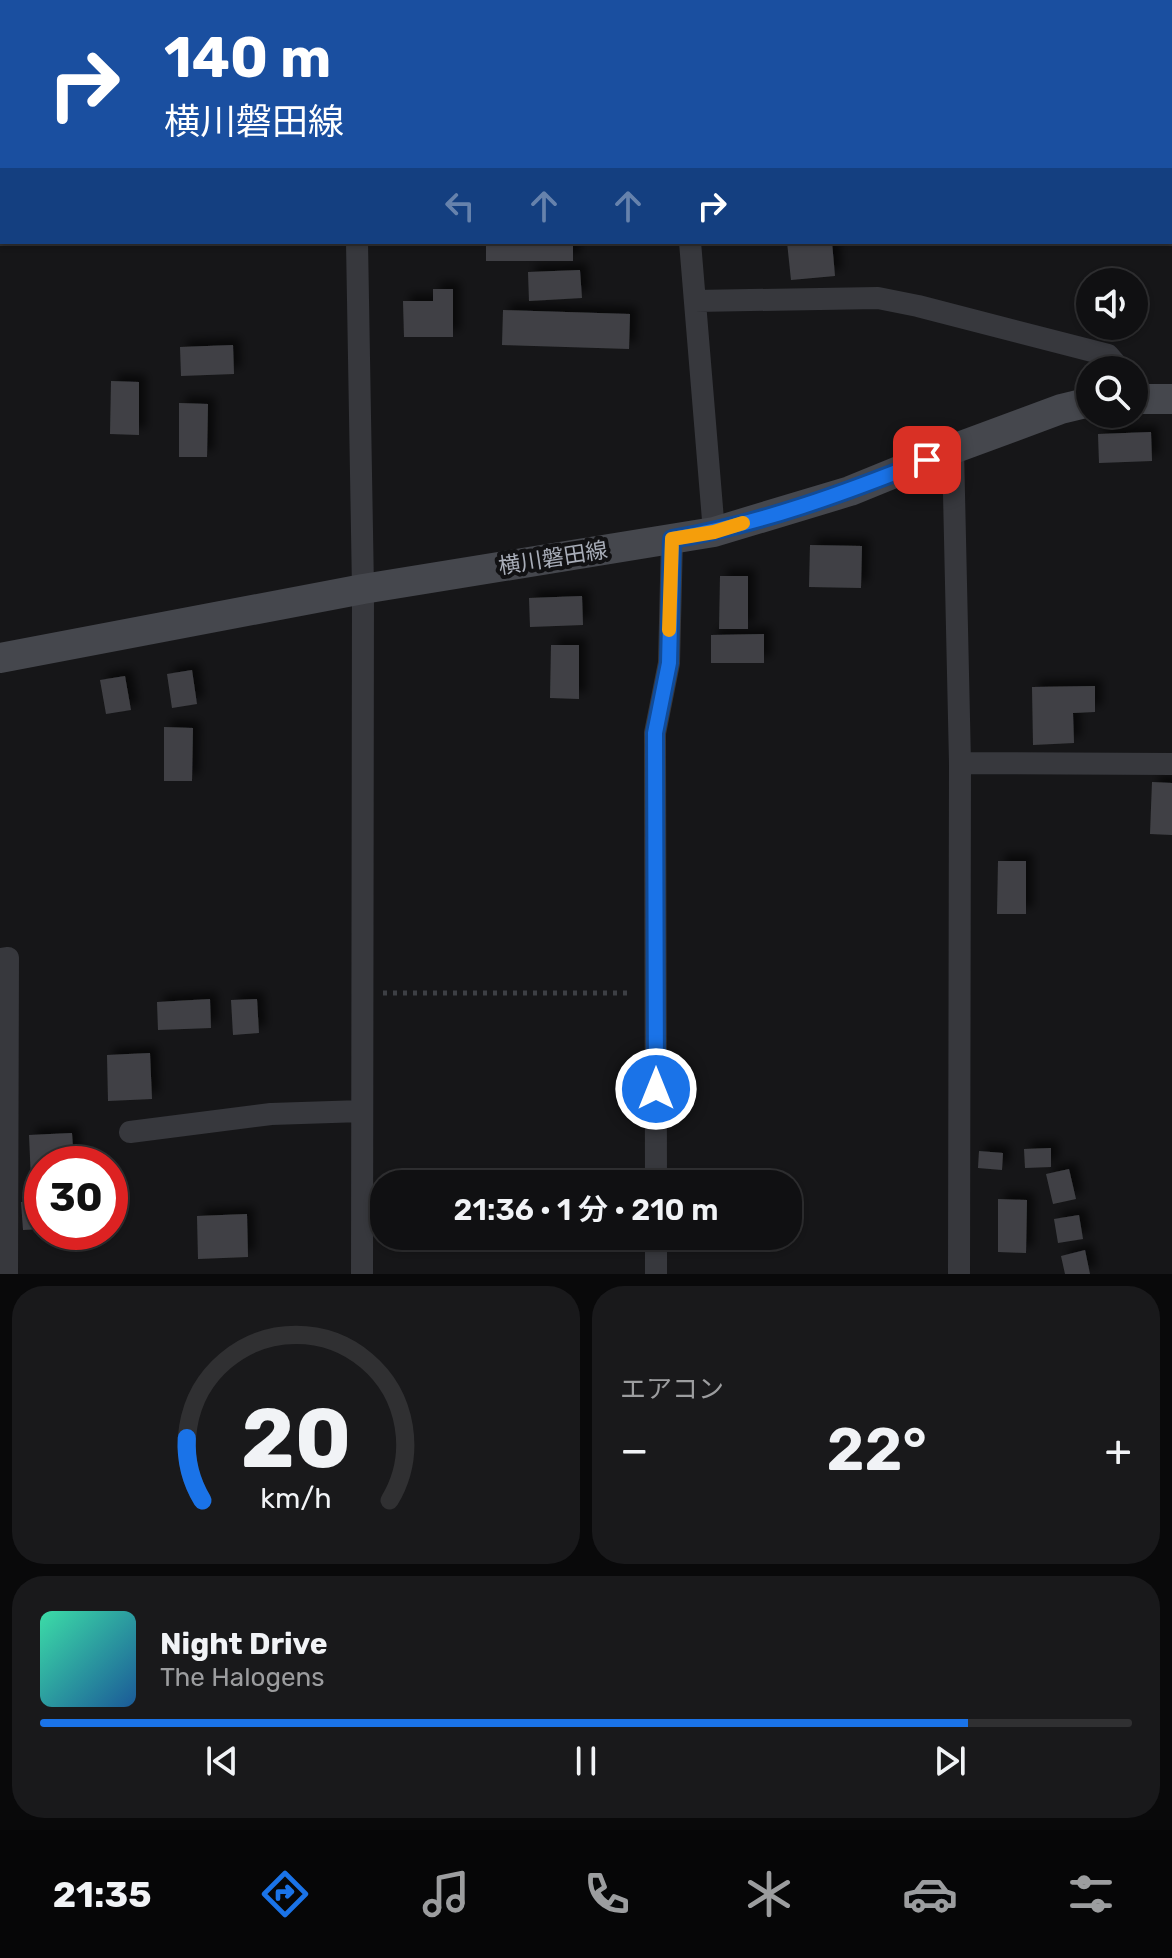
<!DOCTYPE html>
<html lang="ja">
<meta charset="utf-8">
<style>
:root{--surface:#101012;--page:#19191b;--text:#f1f3f6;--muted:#9c9d9f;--line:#303032;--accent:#1a73e8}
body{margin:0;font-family:Rubik,"Noto Sans JP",sans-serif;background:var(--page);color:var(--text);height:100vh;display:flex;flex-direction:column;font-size:30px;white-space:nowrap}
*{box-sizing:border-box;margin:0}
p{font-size:26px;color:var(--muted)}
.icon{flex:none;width:44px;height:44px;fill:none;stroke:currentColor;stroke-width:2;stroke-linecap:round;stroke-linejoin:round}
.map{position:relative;height:1274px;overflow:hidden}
.drawer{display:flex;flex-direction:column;gap:12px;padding:12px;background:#09090a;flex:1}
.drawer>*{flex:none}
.top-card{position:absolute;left:0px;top:0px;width:1172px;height:244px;box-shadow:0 2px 6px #0004,0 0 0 2px var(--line);background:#1a4fa0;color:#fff;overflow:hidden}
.controls{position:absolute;left:1076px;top:268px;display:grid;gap:16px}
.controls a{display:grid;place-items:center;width:72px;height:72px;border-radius:50%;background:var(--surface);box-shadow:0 2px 6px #0004,0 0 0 2px var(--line);font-size:40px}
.speed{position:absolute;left:24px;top:1146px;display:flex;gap:16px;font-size:40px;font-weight:700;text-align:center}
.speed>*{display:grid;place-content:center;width:104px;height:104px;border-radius:50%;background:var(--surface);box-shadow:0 2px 6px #0004,0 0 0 2px var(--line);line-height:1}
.speed .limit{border:12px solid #d22;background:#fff;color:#111}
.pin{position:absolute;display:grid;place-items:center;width:68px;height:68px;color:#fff;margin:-34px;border-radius:16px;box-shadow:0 4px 12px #0006}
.me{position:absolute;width:88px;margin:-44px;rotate:0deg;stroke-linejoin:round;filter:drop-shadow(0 0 6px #0008)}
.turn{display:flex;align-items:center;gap:28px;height:168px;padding:0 32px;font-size:36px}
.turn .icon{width:104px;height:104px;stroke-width:2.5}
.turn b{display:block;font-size:56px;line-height:68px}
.lanes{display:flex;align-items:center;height:76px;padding:0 32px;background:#0003;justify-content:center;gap:40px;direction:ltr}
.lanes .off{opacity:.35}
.big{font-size:60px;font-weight:600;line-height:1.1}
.drawer .tile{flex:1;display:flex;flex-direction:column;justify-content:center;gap:12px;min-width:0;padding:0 28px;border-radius:32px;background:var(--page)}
.drawer .dial{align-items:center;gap:0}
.dial svg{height:208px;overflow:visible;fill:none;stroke:var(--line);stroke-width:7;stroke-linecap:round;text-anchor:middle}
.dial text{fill:var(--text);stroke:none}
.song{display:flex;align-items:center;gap:24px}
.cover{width:96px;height:96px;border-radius:12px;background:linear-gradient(135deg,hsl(160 70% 55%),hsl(210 70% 35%))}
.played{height:8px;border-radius:4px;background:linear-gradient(90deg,var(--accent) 85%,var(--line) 85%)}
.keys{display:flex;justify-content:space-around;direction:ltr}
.heat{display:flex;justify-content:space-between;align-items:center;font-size:44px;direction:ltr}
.drawer .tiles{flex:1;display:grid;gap:12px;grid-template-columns:1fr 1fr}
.tile:last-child{grid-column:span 2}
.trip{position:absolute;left:370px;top:1170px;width:432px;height:80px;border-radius:32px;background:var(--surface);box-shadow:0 2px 6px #0004,0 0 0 2px var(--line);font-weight:600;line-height:80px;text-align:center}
.menu{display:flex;height:128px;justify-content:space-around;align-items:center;background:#060607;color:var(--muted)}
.menu .icon{width:56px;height:56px}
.menu .active{color:var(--accent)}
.menu b{font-size:36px;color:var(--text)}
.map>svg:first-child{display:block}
.building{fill:#404145;filter:url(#shadow)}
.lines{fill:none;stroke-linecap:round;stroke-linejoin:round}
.path{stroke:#3d3f44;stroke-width:5;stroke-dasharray:4 6;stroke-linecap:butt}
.minor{stroke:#37383d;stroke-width:22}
.secondary{stroke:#45474d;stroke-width:30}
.route-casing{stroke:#114b97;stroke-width:20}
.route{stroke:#1a73e8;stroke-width:14}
.slow{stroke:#f59e0b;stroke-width:14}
.labels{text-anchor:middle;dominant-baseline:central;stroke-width:8;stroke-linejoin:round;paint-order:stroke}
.street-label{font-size:22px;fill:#a8adb8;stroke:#111113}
</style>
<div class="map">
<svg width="1172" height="1274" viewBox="0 0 1172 1274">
<defs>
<filter id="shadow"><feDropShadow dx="7" dy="-7" stdDeviation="4" flood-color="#0009"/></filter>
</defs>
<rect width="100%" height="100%" fill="#161618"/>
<path class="building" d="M486 242H573V261H486Z
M787 242H832L835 276 791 280Z
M580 270 582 298 529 301 528 272Z
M433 289H453V337H404L403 301H433Z
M503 310 630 314 629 349 502 345Z
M233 345 234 374 181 376 180 347Z
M111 381 139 382V435L110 434Z
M179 403 208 404 207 457H179Z
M1151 432 1152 461 1099 463 1098 434Z
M810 545 862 546 861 588 809 587Z
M720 576H748V629H719Z
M582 596 583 625 530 627 529 598Z
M764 634V663H711V635Z
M551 645H579V699L550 698Z
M192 670 197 704 172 708 167 674Z
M125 676 131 710 106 714 100 680Z
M1095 686V712L1073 713 1074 743 1033 745 1032 687Z
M164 727 193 728 192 781H164Z
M1152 782 1172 783V835L1150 834Z
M998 861H1026V914H997Z
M210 999 211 1028 158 1030 157 1002Z
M257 999 259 1033 233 1035 231 1000Z
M150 1053 152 1099 108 1101 107 1055Z
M72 1133 74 1164H42V1180H31L29 1135Z
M1051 1148V1167L1025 1168 1024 1149Z
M979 1151 1003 1153 1002 1170 978 1168Z
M1069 1169 1076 1199 1053 1204 1046 1174Z
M998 1199 1027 1200 1026 1253 998 1252Z
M42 1201V1229L23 1230 21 1202Z
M247 1214 248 1257 198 1259 197 1216Z
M1079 1215 1083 1239 1058 1243 1054 1219Z
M1085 1250 1090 1274H1065L1061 1256Z"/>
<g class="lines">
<path class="path" d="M664 0V2
M383 993H633"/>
<path class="minor" d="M349 0V2
M1031 2 1037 0
M0 144H2
M357 242 363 589 362 1274
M690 242 714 532
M695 301 878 298 918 306 1108 355 1121 370
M953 449 960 763 959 1274
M960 763 1172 764
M0 959 8 958 7 1274
M130 1132 271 1114 362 1111
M656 1184 655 733 669 663 672 539
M656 1236V1274"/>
<path class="secondary" d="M1134 399H1172
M0 658 363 589 714 532 850 491 953 449 1061 409 1090 402"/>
</g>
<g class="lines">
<g class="route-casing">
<path id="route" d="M656 1089 655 733 669 663 672 539C760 524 845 493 927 460"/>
</g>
<use href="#route" class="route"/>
<path class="slow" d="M669 630 672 539 714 532 743 523"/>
</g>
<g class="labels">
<g class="street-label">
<text transform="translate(553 558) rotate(-9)">横川磐田線</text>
</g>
</g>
</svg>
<div class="controls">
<a><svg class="icon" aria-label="sound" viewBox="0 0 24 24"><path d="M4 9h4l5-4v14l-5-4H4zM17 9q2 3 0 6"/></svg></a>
<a><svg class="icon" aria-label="search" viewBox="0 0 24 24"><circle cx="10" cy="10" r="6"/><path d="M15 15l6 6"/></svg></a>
</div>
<div class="speed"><div class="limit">30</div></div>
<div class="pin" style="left:927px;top:460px;background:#d93025"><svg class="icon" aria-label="arrive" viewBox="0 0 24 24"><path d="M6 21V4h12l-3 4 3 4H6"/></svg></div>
<svg class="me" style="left:656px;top:1089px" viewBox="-20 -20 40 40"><circle r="17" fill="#1a73e8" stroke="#fff" stroke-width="3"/><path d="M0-11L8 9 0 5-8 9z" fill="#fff"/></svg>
<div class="trip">21:36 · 1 分 · 210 m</div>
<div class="top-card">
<div class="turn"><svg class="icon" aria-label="right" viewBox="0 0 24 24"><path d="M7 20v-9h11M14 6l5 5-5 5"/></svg><div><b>140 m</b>横川磐田線</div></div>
<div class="lanes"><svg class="icon off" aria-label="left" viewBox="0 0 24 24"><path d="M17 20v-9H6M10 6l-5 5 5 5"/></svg><svg class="icon off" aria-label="ahead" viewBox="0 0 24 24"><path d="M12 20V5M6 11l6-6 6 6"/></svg><svg class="icon off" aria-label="ahead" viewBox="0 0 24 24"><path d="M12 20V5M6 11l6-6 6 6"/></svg><svg class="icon" aria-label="right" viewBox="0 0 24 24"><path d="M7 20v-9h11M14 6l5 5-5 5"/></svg></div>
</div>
</div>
<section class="drawer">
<div class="tiles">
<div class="tile dial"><svg viewBox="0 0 100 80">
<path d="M14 69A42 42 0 1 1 86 69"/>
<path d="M14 69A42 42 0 0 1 8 45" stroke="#1a73e8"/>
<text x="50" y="56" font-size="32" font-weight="700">20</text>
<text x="50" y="72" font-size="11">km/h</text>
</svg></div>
<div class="tile"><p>エアコン</p>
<div class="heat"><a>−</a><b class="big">22°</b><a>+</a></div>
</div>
<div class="tile">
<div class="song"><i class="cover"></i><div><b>Night Drive</b><p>The Halogens</p></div></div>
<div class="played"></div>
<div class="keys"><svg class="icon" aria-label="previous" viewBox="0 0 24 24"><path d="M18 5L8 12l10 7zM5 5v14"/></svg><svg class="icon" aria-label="pause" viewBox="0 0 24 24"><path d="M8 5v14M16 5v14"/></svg><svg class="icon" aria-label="next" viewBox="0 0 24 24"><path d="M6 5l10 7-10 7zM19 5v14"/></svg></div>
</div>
</div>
</section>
<nav class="menu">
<b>21:35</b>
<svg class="icon active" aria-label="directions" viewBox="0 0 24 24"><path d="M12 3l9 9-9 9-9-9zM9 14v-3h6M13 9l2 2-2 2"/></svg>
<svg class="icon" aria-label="music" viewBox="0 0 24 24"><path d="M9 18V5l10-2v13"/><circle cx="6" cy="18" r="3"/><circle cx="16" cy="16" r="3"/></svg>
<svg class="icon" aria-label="phone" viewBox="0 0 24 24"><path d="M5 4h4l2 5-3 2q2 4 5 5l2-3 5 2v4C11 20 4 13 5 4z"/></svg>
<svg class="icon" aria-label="climate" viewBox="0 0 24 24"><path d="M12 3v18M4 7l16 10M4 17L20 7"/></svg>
<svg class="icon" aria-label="car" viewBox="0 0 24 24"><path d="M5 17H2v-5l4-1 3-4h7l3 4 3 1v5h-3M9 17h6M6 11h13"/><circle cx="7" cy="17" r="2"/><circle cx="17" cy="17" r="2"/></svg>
<svg class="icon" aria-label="filters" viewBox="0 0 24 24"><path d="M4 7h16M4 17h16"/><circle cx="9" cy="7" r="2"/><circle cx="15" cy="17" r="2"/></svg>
</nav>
